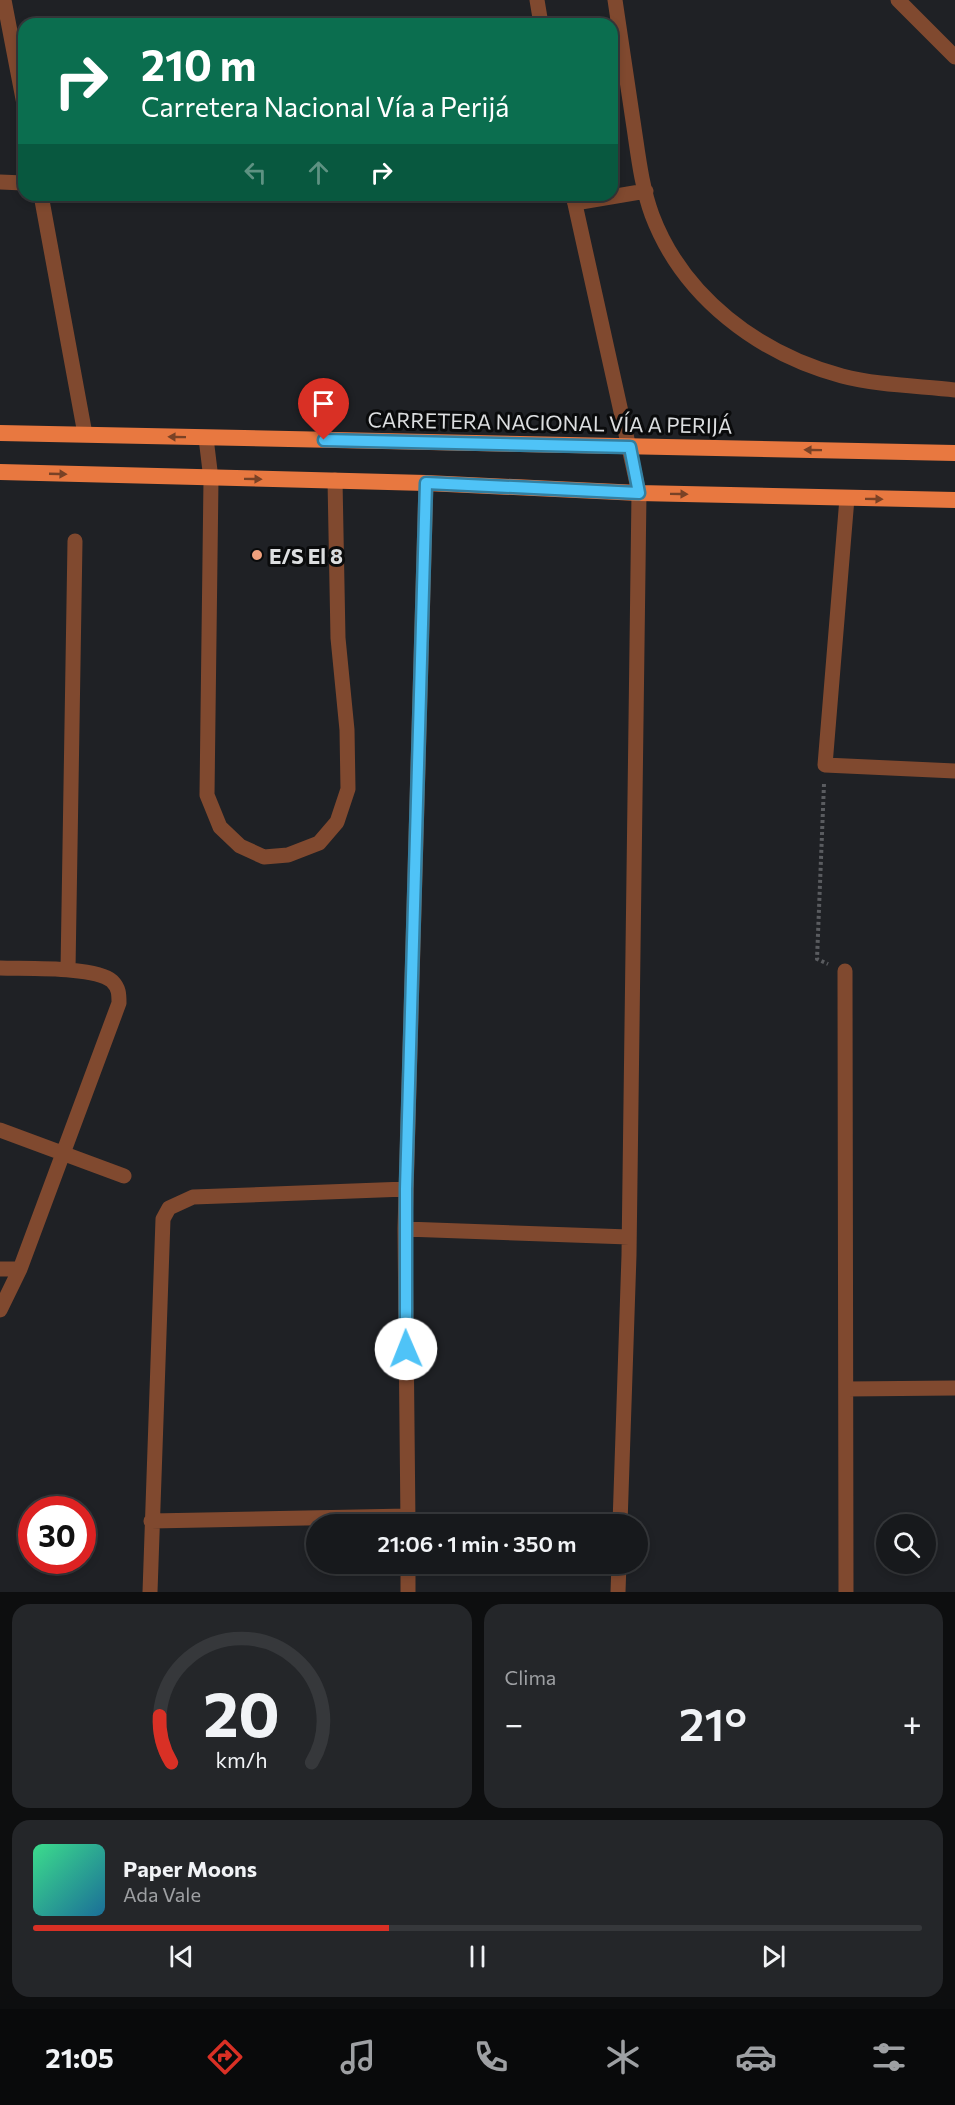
<!DOCTYPE html>
<html lang="es">
<meta charset="utf-8">
<style>
:root{--surface:#17191c;--page:#242629;--text:#f1f3f6;--muted:#9ea0a3;--line:#36383b;--accent:#d93025}
body{margin:0;font-family:Commissioner,sans-serif;background:var(--page);color:var(--text);height:100vh;display:flex;flex-direction:column;font-size:22px;white-space:nowrap}
*{box-sizing:border-box;margin:0}
p{font-size:20px;color:var(--muted)}
.icon{flex:none;width:33px;height:33px;fill:none;stroke:currentColor;stroke-width:2;stroke-linecap:round;stroke-linejoin:round}
.map{position:relative;height:1592px;overflow:hidden}
.sheet{display:flex;flex-direction:column;gap:12px;padding:12px;background:#0d0e0f;flex:1}
.sheet>*{flex:none}
.banner{position:absolute;left:18px;top:18px;width:600px;height:183px;border-radius:18px;box-shadow:0 3px 9px #0003,0 0 0 2px var(--line);background:#0b6e4f;color:#fff;overflow:hidden}
.buttons{position:absolute;left:876px;top:1514px;display:grid;gap:12px}
.buttons a{display:grid;place-items:center;width:60px;height:60px;border-radius:50%;background:var(--surface);box-shadow:0 3px 9px #0003,0 0 0 2px var(--line);font-size:30px}
.speed{position:absolute;left:18px;top:1496px;display:flex;gap:12px;font-size:30px;font-weight:700;text-align:center}
.speed>*{display:grid;place-content:center;width:78px;height:78px;border-radius:50%;background:var(--surface);box-shadow:0 3px 9px #0003,0 0 0 2px var(--line);line-height:1}
.speed .limit{border:9px solid #d22;background:#fff;color:#111}
.pin{position:absolute;display:grid;place-items:center;width:51px;height:51px;color:#fff;margin:-62px -26px;border-radius:50% 50% 50% 0;rotate:-45deg;box-shadow:0 0 6px #0007}
.pin .icon{rotate:45deg}
.me{position:absolute;width:66px;margin:-33px;rotate:359deg;stroke-linejoin:round;filter:drop-shadow(0 0 4px #0008)}
.turn{display:flex;align-items:center;gap:21px;height:126px;padding:0 24px;font-size:27px}
.turn .icon{width:78px;height:78px;stroke-width:2.5}
.turn b{display:block;font-size:42px;line-height:51px}
.lanes{display:flex;align-items:center;height:57px;padding:0 24px;background:#0003;justify-content:center;gap:30px;direction:ltr}
.lanes .off{opacity:.35}
.big{font-size:45px;font-weight:600;line-height:1.1}
.sheet .tile{flex:1;display:flex;flex-direction:column;justify-content:center;gap:9px;min-width:0;padding:0 21px;border-radius:18px;background:var(--page)}
.sheet .dial{align-items:center;gap:0}
.dial svg{height:156px;overflow:visible;fill:none;stroke:var(--line);stroke-width:7;stroke-linecap:round;text-anchor:middle}
.dial text{fill:var(--text);stroke:none}
.song{display:flex;align-items:center;gap:18px}
.cover{width:72px;height:72px;border-radius:9px;background:linear-gradient(135deg,hsl(150 70% 55%),hsl(200 70% 35%))}
.played{height:6px;border-radius:3px;background:linear-gradient(90deg,var(--accent) 40%,var(--line) 40%)}
.keys{display:flex;justify-content:space-around;direction:ltr}
.heat{display:flex;justify-content:space-between;align-items:center;font-size:33px;direction:ltr}
.sheet .tiles{flex:1;display:grid;gap:12px;grid-template-columns:1fr 1fr}
.tile:last-child{grid-column:span 2}
.trip{position:absolute;left:306px;top:1514px;width:342px;height:60px;border-radius:30px;background:var(--surface);box-shadow:0 3px 9px #0003,0 0 0 2px var(--line);font-weight:600;line-height:60px;text-align:center}
.menu{display:flex;height:96px;justify-content:space-around;align-items:center;background:#090a0b;color:var(--muted)}
.menu .icon{width:42px;height:42px}
.menu .current{color:var(--accent)}
.menu b{font-size:27px;color:var(--text)}
.map>svg:first-child{display:block}
.lines{fill:none;stroke-linecap:round;stroke-linejoin:round}
.path{stroke:#5a5c60;stroke-width:4;stroke-dasharray:3 3;stroke-linecap:butt}
.service{stroke:#80492f;stroke-width:15}
.minor{stroke:#80492f;stroke-width:15}
.trunk{stroke:#e87840;stroke-width:16}
.oneway{fill:#794226}
.route-casing{stroke:#337fa1;stroke-width:15}
.route{stroke:#4fc3f7;stroke-width:10}
.poi-dot{fill:#f1a17d;stroke:#0a0b0c;stroke-width:2}
.labels{text-anchor:middle;dominant-baseline:central;stroke-width:6;stroke-linejoin:round;paint-order:stroke}
.street-label{font-size:21px;fill:#dcdee0;stroke:#0a0b0c}
.poi-label{font-size:21px;font-weight:bold;fill:#dcdee0;stroke:#0a0b0c;text-anchor:start}
</style>
<div class="map">
<svg width="955" height="1592" viewBox="0 0 955 1592">
<rect width="100%" height="100%" fill="#1f2125"/>
<g class="lines">
<path class="path" d="M824 784 817 959 828 964"/>
<path class="service" d="M615 0C621 40 627 81 633 121 638 153 641 185 652 215 683 297 759 354 842 376 876 385 919 386 955 390
M898 0 955 57
M575 203 646 191
M206 438 211 479 207 795 220 827 240 846 264 857 288 855 319 843 337 822 348 789 347 730 338 638 335 480"/>
<path class="minor" d="M4 0 24 104
M537 0 541 24
M0 182 24 183
M41 195 85 434
M573 195 639 493 629 1255 620 1524
M847 498 825 765 955 771
M0 968C24 969 95 966 112 981 119 988 119 994 119 1003L20 1269 0 1310
M68 970 75 541
M845 971 846 1592
M0 1130 124 1176
M405 1229 629 1237
M0 1269H20
M846 1389 955 1388
M151 1521 408 1516
M408 1524 405 1229 426 483
M150 1592 163 1219 169 1208 193 1197 406 1189
M408 1592V1563
M618 1592 619 1563"/>
<path class="trunk" d="M0 433 955 453
M0 472 426 483 639 493 955 500"/>
</g>
<defs><path id="oneway-solid" d="M-6-.8H1V-3.2L6.5 0L1 3.2V.8H-6Z" transform="scale(1.5)"/></defs>
<g class="oneway">
<use href="#oneway-solid" transform="translate(177 437) rotate(-179)"/>
<use href="#oneway-solid" transform="translate(813 450) rotate(-179)"/>
<use href="#oneway-solid" transform="translate(58 474) rotate(2)"/>
<use href="#oneway-solid" transform="translate(253 479) rotate(1)"/>
<use href="#oneway-solid" transform="translate(679 494) rotate(1)"/>
<use href="#oneway-solid" transform="translate(874 499) rotate(1)"/>
</g>
<g class="lines">
<g class="route-casing">
<path id="route" d="M324 440 630 447 639 493 426 483 406 1189V1349"/>
</g>
<use href="#route" class="route"/>
</g>
<circle class="poi-dot" cx="257" cy="555" r="6"/>
<g class="labels">
<g class="street-label">
<text transform="translate(550 422) rotate(1)">CARRETERA NACIONAL VÍA A PERIJÁ</text>
</g>
<g class="poi-label">
<text x="269" y="555">E/S El 8</text>
</g>
</g>
</svg>
<div class="buttons">
<a><svg class="icon" aria-label="search" viewBox="0 0 24 24"><circle cx="10" cy="10" r="6"/><path d="M15 15l6 6"/></svg></a>
</div>
<div class="speed"><div class="limit">30</div></div>
<div class="pin" style="left:324px;top:440px;background:#d93025"><svg class="icon" aria-label="arrive" viewBox="0 0 24 24"><path d="M6 21V4h12l-3 4 3 4H6"/></svg></div>
<svg class="me" style="left:406px;top:1349px" viewBox="-20 -20 40 40"><circle r="19" fill="#fff"/><path d="M0-13L10 11 0 6-10 11z" fill="#4fc3f7"/></svg>
<div class="trip">21:06 · 1 min · 350 m</div>
<div class="banner">
<div class="turn"><svg class="icon" aria-label="right" viewBox="0 0 24 24"><path d="M7 20v-9h11M14 6l5 5-5 5"/></svg><div><b>210 m</b>Carretera Nacional Vía a Perijá</div></div>
<div class="lanes"><svg class="icon off" aria-label="left" viewBox="0 0 24 24"><path d="M17 20v-9H6M10 6l-5 5 5 5"/></svg><svg class="icon off" aria-label="ahead" viewBox="0 0 24 24"><path d="M12 20V5M6 11l6-6 6 6"/></svg><svg class="icon" aria-label="right" viewBox="0 0 24 24"><path d="M7 20v-9h11M14 6l5 5-5 5"/></svg></div>
</div>
</div>
<section class="sheet">
<div class="tiles">
<div class="tile dial"><svg viewBox="0 0 100 80">
<path d="M14 69A42 42 0 1 1 86 69"/>
<path d="M14 69A42 42 0 0 1 8 45" stroke="#d93025"/>
<text x="50" y="56" font-size="32" font-weight="700">20</text>
<text x="50" y="72" font-size="11">km/h</text>
</svg></div>
<div class="tile"><p>Clima</p>
<div class="heat"><a>−</a><b class="big">21°</b><a>+</a></div>
</div>
<div class="tile">
<div class="song"><i class="cover"></i><div><b>Paper Moons</b><p>Ada Vale</p></div></div>
<div class="played"></div>
<div class="keys"><svg class="icon" aria-label="previous" viewBox="0 0 24 24"><path d="M18 5L8 12l10 7zM5 5v14"/></svg><svg class="icon" aria-label="pause" viewBox="0 0 24 24"><path d="M8 5v14M16 5v14"/></svg><svg class="icon" aria-label="next" viewBox="0 0 24 24"><path d="M6 5l10 7-10 7zM19 5v14"/></svg></div>
</div>
</div>
</section>
<nav class="menu">
<b>21:05</b>
<svg class="icon current" aria-label="directions" viewBox="0 0 24 24"><path d="M12 3l9 9-9 9-9-9zM9 14v-3h6M13 9l2 2-2 2"/></svg>
<svg class="icon" aria-label="music" viewBox="0 0 24 24"><path d="M9 18V5l10-2v13"/><circle cx="6" cy="18" r="3"/><circle cx="16" cy="16" r="3"/></svg>
<svg class="icon" aria-label="phone" viewBox="0 0 24 24"><path d="M5 4h4l2 5-3 2q2 4 5 5l2-3 5 2v4C11 20 4 13 5 4z"/></svg>
<svg class="icon" aria-label="climate" viewBox="0 0 24 24"><path d="M12 3v18M4 7l16 10M4 17L20 7"/></svg>
<svg class="icon" aria-label="car" viewBox="0 0 24 24"><path d="M5 17H2v-5l4-1 3-4h7l3 4 3 1v5h-3M9 17h6M6 11h13"/><circle cx="7" cy="17" r="2"/><circle cx="17" cy="17" r="2"/></svg>
<svg class="icon" aria-label="filters" viewBox="0 0 24 24"><path d="M4 7h16M4 17h16"/><circle cx="9" cy="7" r="2"/><circle cx="15" cy="17" r="2"/></svg>
</nav>
